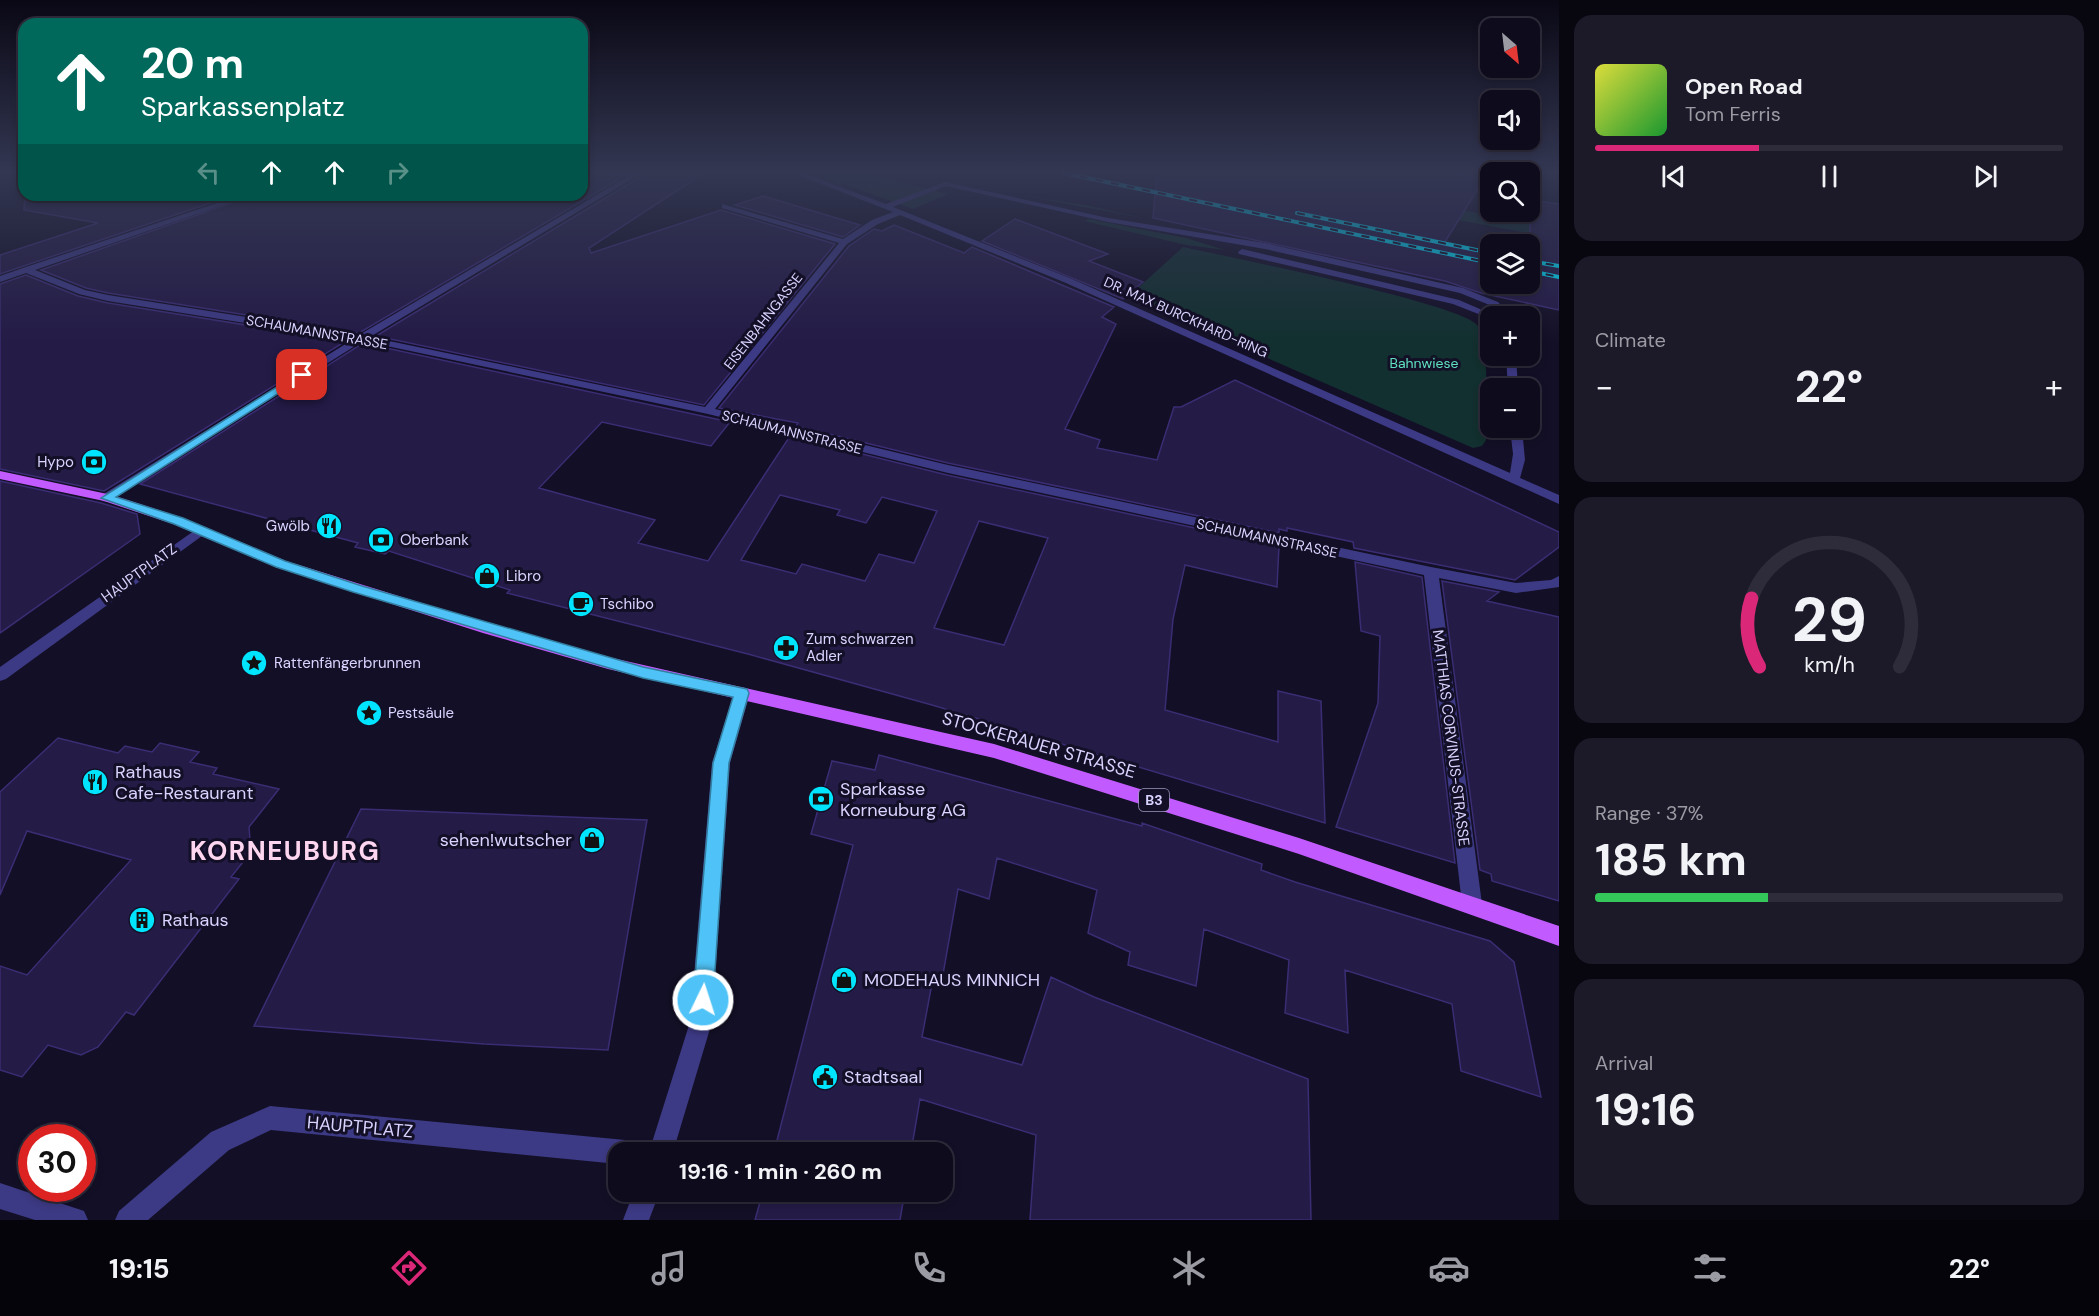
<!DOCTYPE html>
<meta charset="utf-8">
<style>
:root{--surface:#0e0b1c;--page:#1c1929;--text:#f1f3f6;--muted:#9b9ba3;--line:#2e2b3b;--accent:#db2777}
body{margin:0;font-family:"DM Sans",sans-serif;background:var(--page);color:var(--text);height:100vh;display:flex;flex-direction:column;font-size:22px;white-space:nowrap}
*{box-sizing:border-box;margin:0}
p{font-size:20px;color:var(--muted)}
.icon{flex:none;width:33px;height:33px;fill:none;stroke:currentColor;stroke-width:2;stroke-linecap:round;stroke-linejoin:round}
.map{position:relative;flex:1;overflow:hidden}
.side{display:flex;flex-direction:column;gap:15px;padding:15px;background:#08060f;width:540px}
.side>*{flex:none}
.guide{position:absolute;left:18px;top:18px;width:570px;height:183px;border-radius:18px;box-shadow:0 3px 9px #0003,0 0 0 2px var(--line);background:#00695c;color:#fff;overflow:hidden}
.needle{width:39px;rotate:152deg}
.fabs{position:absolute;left:1480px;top:18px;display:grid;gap:12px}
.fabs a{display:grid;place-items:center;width:60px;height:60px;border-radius:12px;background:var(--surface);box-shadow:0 3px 9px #0003,0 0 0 2px var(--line);font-size:30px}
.speed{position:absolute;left:18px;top:1124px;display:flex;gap:12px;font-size:30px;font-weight:700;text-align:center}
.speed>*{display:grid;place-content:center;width:78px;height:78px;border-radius:50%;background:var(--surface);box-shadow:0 3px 9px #0003,0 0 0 2px var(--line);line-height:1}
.speed .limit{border:9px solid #d22;background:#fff;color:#111}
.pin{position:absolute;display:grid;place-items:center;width:51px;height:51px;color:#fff;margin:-26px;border-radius:12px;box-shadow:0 3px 9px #0006}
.me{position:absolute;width:66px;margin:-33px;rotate:4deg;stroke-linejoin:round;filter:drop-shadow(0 0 4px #0008)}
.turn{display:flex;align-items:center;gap:21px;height:126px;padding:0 24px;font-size:27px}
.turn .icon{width:78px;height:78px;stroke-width:2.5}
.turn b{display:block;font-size:42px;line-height:51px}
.lanes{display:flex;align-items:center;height:57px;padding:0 24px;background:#0003;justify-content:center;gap:30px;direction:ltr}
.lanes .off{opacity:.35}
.big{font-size:45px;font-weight:700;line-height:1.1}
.side .card{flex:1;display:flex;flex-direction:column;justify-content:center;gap:9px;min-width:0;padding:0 21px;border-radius:18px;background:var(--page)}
.side .dial{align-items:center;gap:0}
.dial svg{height:156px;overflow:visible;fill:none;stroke:var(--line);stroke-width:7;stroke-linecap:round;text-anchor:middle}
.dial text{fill:var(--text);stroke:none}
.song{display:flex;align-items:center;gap:18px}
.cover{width:72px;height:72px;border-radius:9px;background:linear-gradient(135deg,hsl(60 70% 55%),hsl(130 70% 35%))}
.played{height:6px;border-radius:3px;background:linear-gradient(90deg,var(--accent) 35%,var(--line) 35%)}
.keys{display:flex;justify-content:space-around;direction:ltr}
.heat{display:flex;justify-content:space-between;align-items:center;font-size:33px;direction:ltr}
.charge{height:9px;border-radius:4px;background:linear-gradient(90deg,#34c759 37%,var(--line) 0)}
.trip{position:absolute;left:608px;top:1142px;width:345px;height:60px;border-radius:18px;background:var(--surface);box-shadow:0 3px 9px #0003,0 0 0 2px var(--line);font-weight:700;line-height:60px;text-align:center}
.menu{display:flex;height:96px;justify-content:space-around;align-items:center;background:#06040b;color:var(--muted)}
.menu .icon{width:42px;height:42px}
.menu .selected{color:var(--accent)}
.menu b{font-size:27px;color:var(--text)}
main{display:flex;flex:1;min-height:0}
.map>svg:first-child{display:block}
.green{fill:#12302f}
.building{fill:#241b47;stroke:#3b2d73;stroke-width:1.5;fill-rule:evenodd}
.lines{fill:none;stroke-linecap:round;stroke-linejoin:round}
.minor{fill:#3d3a85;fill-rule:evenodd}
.major{fill:#c25bff;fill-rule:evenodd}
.rail-casing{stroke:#00e5ff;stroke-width:4}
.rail{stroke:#130f26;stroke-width:2;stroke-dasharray:8;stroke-linecap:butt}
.route{fill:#4fc3f7;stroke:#337fa1;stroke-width:1.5}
.labels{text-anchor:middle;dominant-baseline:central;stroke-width:6;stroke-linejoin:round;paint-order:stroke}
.far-street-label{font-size:14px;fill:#d9d4ff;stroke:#130f26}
.far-park-label{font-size:14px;fill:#5fe0c0;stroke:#130f26}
.shield{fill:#130f26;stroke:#9e99be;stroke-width:1.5}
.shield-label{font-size:14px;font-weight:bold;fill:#d9d4ff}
.poi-label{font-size:15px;fill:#d9d4ff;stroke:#130f26;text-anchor:start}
.street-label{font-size:15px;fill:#d9d4ff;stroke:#130f26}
.near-street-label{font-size:18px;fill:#d9d4ff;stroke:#130f26}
.near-poi-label{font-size:18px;fill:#d9d4ff;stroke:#130f26;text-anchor:start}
.near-district-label{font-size:26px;font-weight:bold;letter-spacing:1.5px;fill:#ffd6f0;stroke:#130f26}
</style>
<main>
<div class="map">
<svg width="1559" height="1220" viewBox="0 0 1559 1220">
<rect width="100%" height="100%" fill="#130f26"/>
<path class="green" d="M812 173H863L948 194 913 209 844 184 839 185Z
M1303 191 1416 202 1511 219 1555 223 1533 234Z
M1030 197 1086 205 1143 218Z
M1089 219 1186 238 1225 250 1186 245 1084 221Z
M1183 247C1224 256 1464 304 1478 326 1489 341 1487 418 1486 440L1482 446 1473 448 1128 297Z"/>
<path class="building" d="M582 173 628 174 359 333 108 293 86 288 41 270 254 195H582Z
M655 173H704L589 248 591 253 721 210 835 244 704 405 376 336 642 176H650Z
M1157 173H1452L1484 179 1443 245 1491 254V284H1530V200L1559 204V310L1481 293 1445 281 1153 218Z
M25 195H234L0 274V255L98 223 24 210Z
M763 196 860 225 843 237 735 205Z
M1015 219 1108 254 1089 261 1143 282 1123 299 982 241Z
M894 225 964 253 972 247 1114 307 1102 317 1116 324 1065 429 1100 440 1097 448 1157 460 1174 407H1181L1235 380 1559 532V547L1515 580 1354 548 1353 542 1287 528V531L1279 529V533L948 463 796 426 798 423 719 408 849 246 874 229 882 231Z
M26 275 78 296 108 303 346 341 104 491 0 469V284Z
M363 343 730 422 711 446 602 422 539 488 655 520 638 543 708 561 790 436 947 475 1279 546 1277 587 1185 565 1173 619 1165 710 1278 742V691L1321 701 1325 823 932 705 748 654 507 593 510 590 389 551 385 554 355 547 358 543 140 484ZM780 495 840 510 837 515 866 523 882 497 937 511 914 563 879 554 865 581 802 564 796 574 741 560ZM979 521 1048 538 1004 645 934 628Z
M0 481 101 503 137 514 140 534 0 633Z
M1355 562 1422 577 1455 863 1336 827 1378 703 1380 636 1361 631Z
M1442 581 1499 592 1487 601 1559 617V901L1492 881 1491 874 1480 870Z
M58 738 118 753 125 746 152 752 160 743 199 752 190 762 217 768 213 774 279 789 249 827 251 852 231 877 239 879 134 1015 126 1012 98 1047 81 1055 48 1045 22 1077 0 1070V966L27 975 131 860 27 831 0 895V792Z
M879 755 1142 826V823L1262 864 1261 870 1295 882 1490 941 1514 962 1541 1097 1461 1071 1452 1004 1345 970 1348 1033 1285 1013 1289 960 1204 929 1196 986 1128 965 1130 952 1088 933 1097 890 997 858 989 899 958 889 942 980 933 978 922 1037 1022 1065 1051 977 1094 997 1308 1079 1311 1220H1030L1036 1135 920 1099 911 1152H774L853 845 811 834 832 761 875 770Z
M361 809 647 820 608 1050 484 1044 254 1026Z
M763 1191H905L900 1220H755Z"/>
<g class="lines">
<path class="minor" d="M634 173H642L370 337 705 407 839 243 722 208V204L843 239 872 220 893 212 793 173H803L886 204 945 182 1108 218 1265 243 1463 288 1498 302 1512 316H1503L1492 306 1460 293 1265 249 1108 222 946 186 893 207 1072 279 1510 473 1513 454 1510 428H1522L1525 460 1520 478 1559 495V504L1066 283 900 215 878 224 847 244 715 409 948 465 1431 567 1516 583 1551 580 1559 576V587L1516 593 1439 578 1482 904 1479 911 1472 913 1465 911 1462 904 1424 575 948 473 708 414 363 341 107 502 102 501 101 498 102 495 352 340 108 301 79 294 26 273 0 282V276L23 268 241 195H252L35 270 85 290 108 295 359 335Z
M1242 249 1459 300 1496 316H1491V319L1453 304 1239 254 1238 252Z
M1506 356H1516L1518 388H1508Z
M201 526 208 530 206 533 6 679 0 681V667Z
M742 687 748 689 750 693 730 763 712 1022 673 1152H649L690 1022 712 763 734 693 736 689Z
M270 1106 625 1140 634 1143 637 1152H618V1164L271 1130 229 1150 148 1220H115L119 1211 211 1132Z
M0 1183 84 1211 88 1220H35L0 1209Z
M634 1191H660L649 1220H623Z"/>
<path class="major" d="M0 471 112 495 183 518 286 561 492 625 608 657 994 744 1299 838 1559 926V946L1299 854 994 758 608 669 483 633 276 567 173 524 104 501 0 479Z"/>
<g class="rail-casing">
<path id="rail" d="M1064 173 1491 263
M1297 213 1491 253
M1530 261 1559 266
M1530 271 1559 277"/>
</g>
<use href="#rail" class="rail"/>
</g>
<linearGradient id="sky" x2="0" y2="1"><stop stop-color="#0a0815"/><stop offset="0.5" stop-color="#333752"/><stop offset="1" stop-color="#333752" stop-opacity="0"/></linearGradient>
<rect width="1559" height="344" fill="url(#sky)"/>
<path class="route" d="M299 373 307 375 116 497 183 518 285 561 362 586 643 667 747 689 749 693 729 763 713 1000 710 1008 703 1011 696 1008 693 1000 713 763 733 697 643 678 353 592 276 567 174 524 101 498Z"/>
<defs>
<g id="bank-disc" transform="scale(1.35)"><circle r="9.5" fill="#00e5ff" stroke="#130f26"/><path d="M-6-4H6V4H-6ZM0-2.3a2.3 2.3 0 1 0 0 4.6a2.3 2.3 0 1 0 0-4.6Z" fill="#111"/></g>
<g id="restaurant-disc" transform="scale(1.35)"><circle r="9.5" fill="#00e5ff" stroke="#130f26"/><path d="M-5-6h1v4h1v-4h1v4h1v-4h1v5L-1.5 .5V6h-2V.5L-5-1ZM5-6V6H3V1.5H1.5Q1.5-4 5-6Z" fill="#111"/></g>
<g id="shop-disc" transform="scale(1.35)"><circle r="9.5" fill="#00e5ff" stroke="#130f26"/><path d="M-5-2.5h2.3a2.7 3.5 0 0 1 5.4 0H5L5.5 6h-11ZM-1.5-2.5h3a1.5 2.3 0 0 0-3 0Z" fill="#111"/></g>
<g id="cafe-disc" transform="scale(1.35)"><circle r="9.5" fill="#00e5ff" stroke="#130f26"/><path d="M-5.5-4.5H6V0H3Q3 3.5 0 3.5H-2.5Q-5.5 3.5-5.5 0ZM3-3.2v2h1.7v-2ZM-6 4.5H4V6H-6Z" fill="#111"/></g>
<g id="pharmacy-disc" transform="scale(1.35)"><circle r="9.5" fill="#00e5ff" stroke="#130f26"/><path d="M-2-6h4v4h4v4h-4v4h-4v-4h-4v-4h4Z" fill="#111"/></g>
<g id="sight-disc" transform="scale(1.35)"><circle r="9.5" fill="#00e5ff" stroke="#130f26"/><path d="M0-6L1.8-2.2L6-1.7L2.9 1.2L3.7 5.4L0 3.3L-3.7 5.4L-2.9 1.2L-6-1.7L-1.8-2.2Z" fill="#111"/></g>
<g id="building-disc" transform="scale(1.35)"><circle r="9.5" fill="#00e5ff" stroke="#130f26"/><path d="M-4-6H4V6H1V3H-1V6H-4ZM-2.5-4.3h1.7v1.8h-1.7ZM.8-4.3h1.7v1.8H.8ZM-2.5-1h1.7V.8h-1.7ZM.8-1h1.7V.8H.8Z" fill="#111"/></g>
<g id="civic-disc" transform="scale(1.35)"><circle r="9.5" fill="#00e5ff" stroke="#130f26"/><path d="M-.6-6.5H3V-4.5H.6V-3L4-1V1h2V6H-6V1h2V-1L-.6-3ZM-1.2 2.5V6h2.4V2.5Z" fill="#111"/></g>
</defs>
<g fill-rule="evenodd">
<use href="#bank-disc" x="94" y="462"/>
<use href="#restaurant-disc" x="329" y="526"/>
<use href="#bank-disc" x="381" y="540"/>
<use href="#shop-disc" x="487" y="576"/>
<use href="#cafe-disc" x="581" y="604"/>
<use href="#pharmacy-disc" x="786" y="648"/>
<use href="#sight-disc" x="254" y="663"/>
<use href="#sight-disc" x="369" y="713"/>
<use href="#restaurant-disc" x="95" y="782"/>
<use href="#bank-disc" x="821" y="799"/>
<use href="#shop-disc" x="592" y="840"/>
<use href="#building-disc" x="142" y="920"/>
<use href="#shop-disc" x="844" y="980"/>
<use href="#civic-disc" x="825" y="1077"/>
</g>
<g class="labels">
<g class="far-street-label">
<text transform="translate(1186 317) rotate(24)">DR. MAX BURCKHARD-RING</text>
<text transform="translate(763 321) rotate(-52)">EISENBAHNGASSE</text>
<text transform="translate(317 332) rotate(10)">SCHAUMANNSTRASSE</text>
<text transform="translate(792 432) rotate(14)">SCHAUMANNSTRASSE</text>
<text transform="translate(1267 538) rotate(12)">SCHAUMANNSTRASSE</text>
</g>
<g class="far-park-label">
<text x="1424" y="363">Bahnwiese</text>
</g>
<rect class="shield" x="1139" y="789" width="30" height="22" rx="4.5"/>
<g class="shield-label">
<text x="1154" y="800">B3</text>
</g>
<g class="poi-label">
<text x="74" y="462" text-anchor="end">Hypo</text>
<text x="310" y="526" text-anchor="end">Gwölb</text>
<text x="400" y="540">Oberbank</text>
<text x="506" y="576">Libro</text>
<text x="600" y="604">Tschibo</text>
<text x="806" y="639">Zum schwarzen<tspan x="806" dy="17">Adler</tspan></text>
<text x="274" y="663">Rattenfängerbrunnen</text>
<text x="388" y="713">Pestsäule</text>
</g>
<g class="street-label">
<text transform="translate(139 573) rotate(-36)">HAUPTPLATZ</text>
<text transform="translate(1451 738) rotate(83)">MATTHIAS CORVINUS-STRASSE</text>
</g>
<g class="near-street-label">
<text transform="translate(1039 745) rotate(16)">STOCKERAUER STRASSE</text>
<text transform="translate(360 1127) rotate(5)">HAUPTPLATZ</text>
</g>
<g class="near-poi-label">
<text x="115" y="772">Rathaus<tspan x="115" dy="21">Cafe-Restaurant</tspan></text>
<text x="840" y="789">Sparkasse<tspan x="840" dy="21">Korneuburg AG</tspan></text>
<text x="572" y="840" text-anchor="end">sehen!wutscher</text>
<text x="162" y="920">Rathaus</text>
<text x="864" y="980">MODEHAUS MINNICH</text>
<text x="844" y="1077">Stadtsaal</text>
</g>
<g class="near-district-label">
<text x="285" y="851">KORNEUBURG</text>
</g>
</g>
</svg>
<div class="fabs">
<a><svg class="needle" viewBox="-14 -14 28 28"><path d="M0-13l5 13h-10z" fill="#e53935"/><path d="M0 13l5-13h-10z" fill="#9b9ba3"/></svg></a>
<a><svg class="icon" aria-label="sound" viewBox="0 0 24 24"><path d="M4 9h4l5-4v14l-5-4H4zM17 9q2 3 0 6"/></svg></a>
<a><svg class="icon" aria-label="search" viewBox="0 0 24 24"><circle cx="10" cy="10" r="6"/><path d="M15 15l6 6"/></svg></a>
<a><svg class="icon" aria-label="layers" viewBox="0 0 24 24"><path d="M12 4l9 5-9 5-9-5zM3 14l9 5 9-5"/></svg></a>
<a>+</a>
<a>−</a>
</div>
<div class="speed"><div class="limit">30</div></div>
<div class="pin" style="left:302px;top:375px;background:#d93025"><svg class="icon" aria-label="arrive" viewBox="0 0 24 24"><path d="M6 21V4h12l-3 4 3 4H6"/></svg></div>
<svg class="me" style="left:703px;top:1000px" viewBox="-20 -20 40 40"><circle r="17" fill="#4fc3f7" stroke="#fff" stroke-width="3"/><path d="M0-11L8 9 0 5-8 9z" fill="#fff"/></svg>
<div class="trip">19:16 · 1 min · 260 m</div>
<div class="guide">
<div class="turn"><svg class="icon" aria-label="ahead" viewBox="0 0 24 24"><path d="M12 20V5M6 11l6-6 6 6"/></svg><div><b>20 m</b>Sparkassenplatz</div></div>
<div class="lanes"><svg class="icon off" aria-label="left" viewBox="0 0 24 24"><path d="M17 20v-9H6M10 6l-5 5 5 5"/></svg><svg class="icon" aria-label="ahead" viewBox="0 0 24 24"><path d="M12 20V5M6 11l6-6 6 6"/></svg><svg class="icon" aria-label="ahead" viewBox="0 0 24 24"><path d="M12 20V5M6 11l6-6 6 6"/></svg><svg class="icon off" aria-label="right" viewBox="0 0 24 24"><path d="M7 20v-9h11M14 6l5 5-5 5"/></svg></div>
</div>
</div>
<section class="side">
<div class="card">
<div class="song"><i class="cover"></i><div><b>Open Road</b><p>Tom Ferris</p></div></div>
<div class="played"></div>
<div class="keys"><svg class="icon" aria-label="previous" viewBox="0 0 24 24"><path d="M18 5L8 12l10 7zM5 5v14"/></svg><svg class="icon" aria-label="pause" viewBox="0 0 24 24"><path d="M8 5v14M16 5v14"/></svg><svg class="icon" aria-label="next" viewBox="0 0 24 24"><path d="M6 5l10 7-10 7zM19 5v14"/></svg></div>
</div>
<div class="card"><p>Climate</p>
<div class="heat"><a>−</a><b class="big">22°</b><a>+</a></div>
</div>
<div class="card dial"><svg viewBox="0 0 100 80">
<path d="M14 69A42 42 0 1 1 86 69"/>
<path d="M14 69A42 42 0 0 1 10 34" stroke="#db2777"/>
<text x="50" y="56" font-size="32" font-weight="700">29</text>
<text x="50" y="72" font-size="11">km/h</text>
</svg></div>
<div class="card"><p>Range · 37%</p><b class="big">185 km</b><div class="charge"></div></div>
<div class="card"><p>Arrival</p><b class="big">19:16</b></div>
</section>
</main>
<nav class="menu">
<b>19:15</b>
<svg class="icon selected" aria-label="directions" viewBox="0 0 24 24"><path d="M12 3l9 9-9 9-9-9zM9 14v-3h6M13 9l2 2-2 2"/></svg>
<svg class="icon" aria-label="music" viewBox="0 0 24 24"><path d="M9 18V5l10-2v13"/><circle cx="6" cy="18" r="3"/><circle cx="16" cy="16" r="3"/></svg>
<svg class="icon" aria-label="phone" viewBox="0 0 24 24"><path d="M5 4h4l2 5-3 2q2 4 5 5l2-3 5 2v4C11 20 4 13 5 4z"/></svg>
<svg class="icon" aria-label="climate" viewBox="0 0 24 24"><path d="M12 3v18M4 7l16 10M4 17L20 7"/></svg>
<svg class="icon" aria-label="car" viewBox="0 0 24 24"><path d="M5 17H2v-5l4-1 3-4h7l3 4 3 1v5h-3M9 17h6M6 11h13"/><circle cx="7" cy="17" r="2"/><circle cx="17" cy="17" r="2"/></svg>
<svg class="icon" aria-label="filters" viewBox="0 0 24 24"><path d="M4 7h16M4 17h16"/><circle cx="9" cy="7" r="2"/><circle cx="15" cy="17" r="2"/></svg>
<b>22°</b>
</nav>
